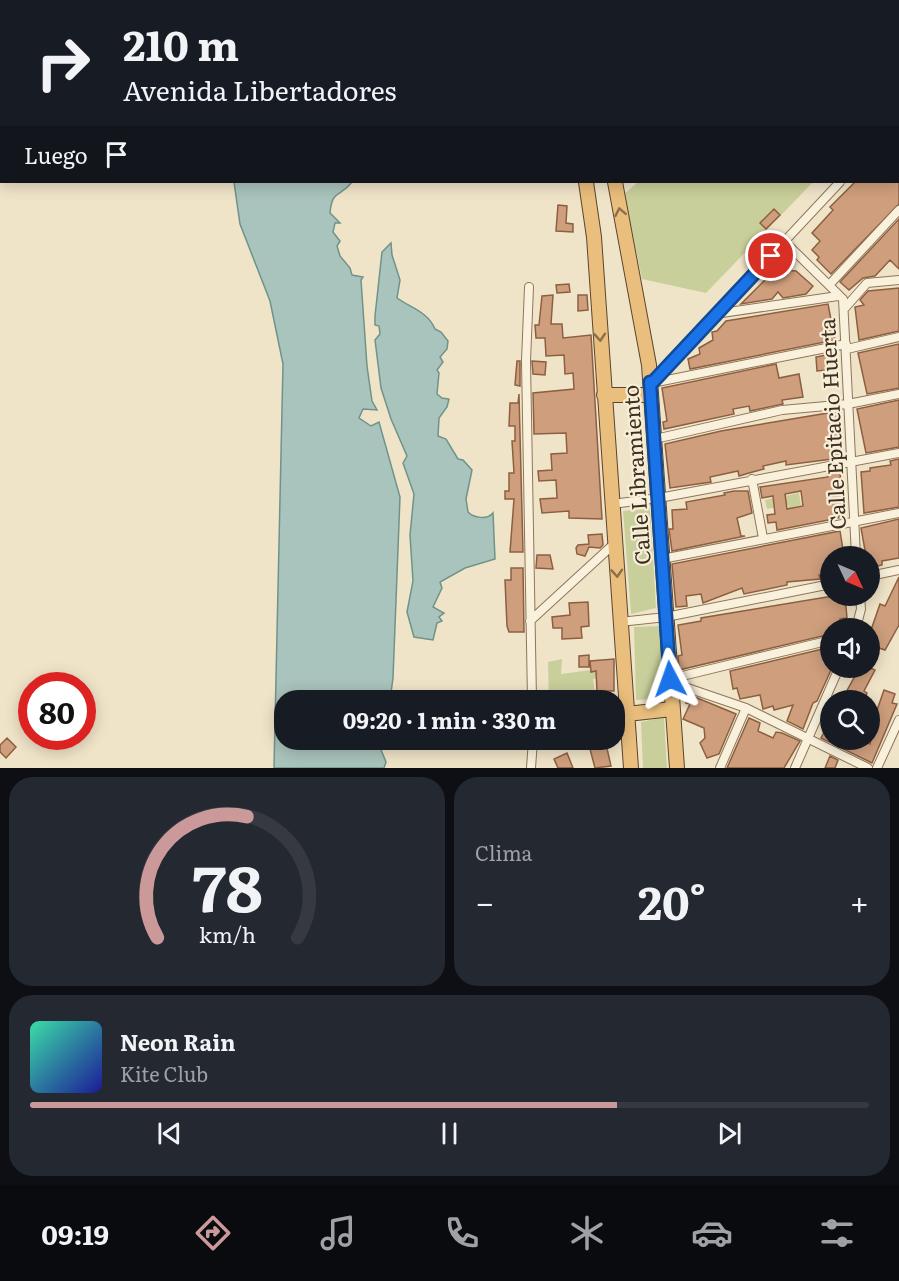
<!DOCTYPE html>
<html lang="es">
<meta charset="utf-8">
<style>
:root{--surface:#171b24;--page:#242831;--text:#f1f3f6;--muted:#9ea1a6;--line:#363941;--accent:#cc999b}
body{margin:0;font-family:Literata,serif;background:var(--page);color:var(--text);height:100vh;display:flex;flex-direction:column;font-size:22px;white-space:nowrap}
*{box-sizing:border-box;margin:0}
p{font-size:20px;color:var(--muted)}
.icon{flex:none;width:33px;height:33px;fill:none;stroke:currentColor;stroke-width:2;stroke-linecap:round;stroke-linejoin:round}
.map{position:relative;height:768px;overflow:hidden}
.side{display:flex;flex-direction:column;gap:9px;padding:9px;background:#0d0f14;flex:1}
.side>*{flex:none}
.guide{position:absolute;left:0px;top:0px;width:900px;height:183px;box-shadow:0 3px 15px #0003;background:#171b24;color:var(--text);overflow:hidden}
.needle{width:39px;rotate:134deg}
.fabs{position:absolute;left:820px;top:546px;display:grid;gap:12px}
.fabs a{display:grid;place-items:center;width:60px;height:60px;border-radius:50%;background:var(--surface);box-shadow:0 3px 15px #0003;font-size:30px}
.speed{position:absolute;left:18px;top:672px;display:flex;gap:12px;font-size:30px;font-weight:700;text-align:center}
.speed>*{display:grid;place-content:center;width:78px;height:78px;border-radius:50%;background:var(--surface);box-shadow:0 3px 15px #0003;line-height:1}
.speed .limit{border:9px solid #d22;background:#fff;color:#111}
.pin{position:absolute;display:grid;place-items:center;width:51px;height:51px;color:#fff;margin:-26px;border:3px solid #fff;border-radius:50%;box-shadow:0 2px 6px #0007}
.me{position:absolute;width:66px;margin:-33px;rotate:356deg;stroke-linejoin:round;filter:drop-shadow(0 0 4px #0008)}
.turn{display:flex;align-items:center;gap:21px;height:126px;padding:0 24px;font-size:27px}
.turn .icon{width:78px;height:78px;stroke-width:2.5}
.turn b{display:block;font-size:42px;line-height:51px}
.then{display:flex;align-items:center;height:57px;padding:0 24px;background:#0003;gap:12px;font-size:22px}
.big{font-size:45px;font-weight:700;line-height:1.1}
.side .card{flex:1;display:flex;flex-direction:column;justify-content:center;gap:9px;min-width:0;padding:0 21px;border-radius:24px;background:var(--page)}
.side .dial{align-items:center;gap:0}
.dial svg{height:156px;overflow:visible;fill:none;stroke:var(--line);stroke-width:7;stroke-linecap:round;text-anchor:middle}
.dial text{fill:var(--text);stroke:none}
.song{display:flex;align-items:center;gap:18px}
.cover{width:72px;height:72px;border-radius:9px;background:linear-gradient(135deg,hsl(160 70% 55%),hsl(240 70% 35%))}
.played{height:6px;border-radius:3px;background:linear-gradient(90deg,var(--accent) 70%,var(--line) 70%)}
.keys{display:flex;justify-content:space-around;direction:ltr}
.heat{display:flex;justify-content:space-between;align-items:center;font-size:33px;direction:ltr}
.side .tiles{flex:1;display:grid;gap:9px;grid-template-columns:1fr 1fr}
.card:last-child{grid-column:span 2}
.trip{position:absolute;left:274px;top:690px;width:351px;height:60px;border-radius:24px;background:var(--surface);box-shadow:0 3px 15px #0003;font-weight:700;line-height:60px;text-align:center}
.tabs{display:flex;height:96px;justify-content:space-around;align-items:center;background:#090b0e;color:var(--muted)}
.tabs .icon{width:42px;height:42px}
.tabs .selected{color:var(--accent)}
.tabs b{font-size:27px;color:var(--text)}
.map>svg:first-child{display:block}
.green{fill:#c9cf9b}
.water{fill:#a9c4bc;stroke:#6f938a;stroke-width:1.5}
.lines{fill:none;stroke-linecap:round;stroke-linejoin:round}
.stream{stroke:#6f938a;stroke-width:3}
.building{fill:#cf9f7d;stroke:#8d5f41;stroke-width:1.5;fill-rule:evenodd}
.minor-casing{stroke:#8d765c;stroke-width:10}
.trunk-casing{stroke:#5b4430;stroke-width:16}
.minor{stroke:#faf1dc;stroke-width:8}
.trunk{stroke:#eabe7c;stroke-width:14}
.oneway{stroke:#8b6f49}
.route-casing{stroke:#114b97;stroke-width:15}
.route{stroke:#1a73e8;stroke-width:10}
.labels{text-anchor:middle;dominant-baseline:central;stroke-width:4.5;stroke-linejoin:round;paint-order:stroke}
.street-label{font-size:21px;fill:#3d2e20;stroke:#f7eed8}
</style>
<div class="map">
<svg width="899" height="768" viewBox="0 0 899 768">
<rect width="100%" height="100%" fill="#f0e4c8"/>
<path class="green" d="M789 0H899V94L898 2Z
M638 182H813L706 293 642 279 624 194Z
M799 493 801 505 789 509 788 505 767 509 765 500Z
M650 508 656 608 631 614 623 511Z
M660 626 664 698 636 700 634 627Z
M562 659 561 674 613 667V675L593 679 596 700H549L548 662Z
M664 717 667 768H643L641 722Z"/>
<path class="water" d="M234 182H352C341 197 332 189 330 213L340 223H335L333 232 340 241 337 246 340 256 350 268 352 275 363 277 361 280 367 366 372 401 377 410 363 409 359 418 371 426 379 422 400 497 393 678 390 700H285V740H377L386 762 384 768H274L283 364 270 301 240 224Z
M391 243 392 255 400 280 397 298C411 308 428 312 435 329L441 332 448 341 447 349 440 357 443 362 437 370 439 373 437 394 442 398 449 399 447 407 439 418 438 436 446 439 458 459 463 460 472 470 466 499 468 512C474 518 487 520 493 513L495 559 465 568 440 582 442 588 433 607 444 613 439 617 442 621 437 623 433 640 414 637 407 612 413 581 410 535 414 494 403 463 407 456 391 419 381 388 375 340 380 334 379 326 375 325V316L382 252Z"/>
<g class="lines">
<path class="stream" d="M592 2 594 0"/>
</g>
<path class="building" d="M855 182H899V204L831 274 817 260 819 257 812 250 820 241 812 233 833 210 830 207Z
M558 205 567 206 566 223 573 224V232L556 231Z
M774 209 780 215 766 229 760 223Z
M899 219V269L890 260 875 276 863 278 849 290 840 282Z
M786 270 796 271 813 286 806 294 783 298 778 292 772 299 741 304 765 280Z
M569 284 570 292 557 293 556 285Z
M899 288V331L859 340 855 307 864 305 860 300 868 291Z
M553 295 551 324H562L563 338 591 335 602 519 569 518V511L542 513 540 499 557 498 556 480 539 481 538 471 552 470 551 454 567 453 566 433 534 434 533 393 574 389 573 373 565 374 564 355 546 356 545 338H536L535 325H539L542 296Z
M578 295H587L588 310 578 311Z
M828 304 835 340 690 369 688 359 700 354 699 348 713 340 712 332 717 331 726 321Z
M899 344V388L867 394 858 353Z
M831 354V360H836L837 369 817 371 816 357Z
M517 361H520V386L515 385Z
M532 361 546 362 545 375 533 374Z
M776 364 779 378 799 374 803 397 782 400 783 404 750 411 749 406 733 409 734 414 664 429 663 422 667 421 662 388Z
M519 394 523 552H510L514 499H505V491H509V473H514L512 441H515V426H509L510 403H518Z
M899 400V447L866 453 857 409Z
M840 411V458L786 465V461L763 466 764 469 749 473 739 476 738 471 710 477 711 482 670 488 665 444 721 431Z
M899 459V507L864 513 861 472 870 471V468L891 465 890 461Z
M840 471 843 515H839V518L777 530 776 522 768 523 767 515 775 514 773 496 762 498 760 487 828 477 827 473ZM801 491 803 506 787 509 785 494Z
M734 491H748L752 513 737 518 741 536H745L672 551 669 529H673L672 510 687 509 686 502 725 495 724 493Z
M899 519V558L882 561V565L870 568V556H866L861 528Z
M840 531 844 556H831V572L819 575 820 579 787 582V585L744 594 742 588 703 603 701 594 686 596 687 606 676 607 672 564Z
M602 534 603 545 600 548 589 547 585 556 577 554 576 548 578 545 589 544 588 535Z
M537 555H550L553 569 536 568Z
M511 568H523L524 632H509L507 626 505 580H511Z
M899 577V625L885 650 879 648 878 650 870 647V633L880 604 885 606Z
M833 596H845L847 618 840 619 841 628H831V634L679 670 678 656 682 655 678 625 701 621V618Z
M588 602 589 626 581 627 582 638 562 639V628H553L552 617 570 615 569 603Z
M831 647V670L817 701 813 703 803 729 787 721 793 705 774 710 773 706 763 709 760 695 740 699 737 688 733 689 730 671Z
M589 655V667H579V656Z
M614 659V691H597L596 671 591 672 590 661Z
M845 668H871L875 670 864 691 867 693 864 700H853L844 696 856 674Z
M884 690 895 694 892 703 897 704 872 763 821 738 831 719V740H861L870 744 873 727 870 726V710L876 713Z
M690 695 736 714 719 754 707 758 700 743 705 738 704 728 683 719 690 704 686 703Z
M749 718 760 723 758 731 773 738 776 732 782 733 800 741 784 768H727Z
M7 738 16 747 6 758 0 752V745Z
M606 744 611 766 595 768 590 749Z
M567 753 573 768H558L554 759Z
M830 756 838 760 835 768H825Z"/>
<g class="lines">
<g class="minor-casing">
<path id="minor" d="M898 120H899
M898 170H899
M785 242 843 299 856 556
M829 285 899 210
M529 287 526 361 532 700
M844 309 867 283 899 280
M715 314 838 296
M847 349 899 337
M652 383 840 182
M652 383 846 344
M655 439 782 410 848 404 899 394
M752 479 763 538
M612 504 659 498 899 453
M662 559 899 513
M870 576 899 570
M530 621 615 543
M620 622 666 617 831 584
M856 628 861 609 860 596
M670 679 831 640
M670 682 746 708 868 768
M531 768 533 740
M720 768 746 708
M795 768 839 668
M877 768 899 720"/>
</g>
<g class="trunk-casing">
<path id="trunk" d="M551 0V2
M577 0 578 2
M586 182 594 237 631 768
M615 182 649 365 677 768
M604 395H651
M627 714 672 709"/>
</g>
<use href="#minor" class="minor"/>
<use href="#trunk" class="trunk"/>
</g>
<defs><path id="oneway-chevron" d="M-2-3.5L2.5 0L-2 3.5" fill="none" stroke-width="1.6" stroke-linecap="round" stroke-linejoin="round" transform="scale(1.5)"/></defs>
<g class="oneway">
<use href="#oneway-chevron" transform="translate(620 212) rotate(-101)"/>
<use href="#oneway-chevron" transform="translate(600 337) rotate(86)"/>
<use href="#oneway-chevron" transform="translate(617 573) rotate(86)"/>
</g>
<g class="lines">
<g class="route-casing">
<path id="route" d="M670 679 650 382 652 383 771 256"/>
</g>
<use href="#route" class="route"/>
</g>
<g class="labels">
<g class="street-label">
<text transform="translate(831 424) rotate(-93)">Calle Epitacio Huerta</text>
<text transform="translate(635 475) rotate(-94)">Calle Libramiento</text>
</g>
</g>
</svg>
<div class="fabs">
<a><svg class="needle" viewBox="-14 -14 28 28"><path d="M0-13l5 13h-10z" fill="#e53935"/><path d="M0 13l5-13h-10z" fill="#9ea1a6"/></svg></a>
<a><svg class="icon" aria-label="sound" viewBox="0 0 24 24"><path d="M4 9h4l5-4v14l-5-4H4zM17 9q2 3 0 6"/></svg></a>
<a><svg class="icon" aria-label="search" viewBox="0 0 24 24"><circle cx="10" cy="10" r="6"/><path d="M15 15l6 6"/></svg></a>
</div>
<div class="speed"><div class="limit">80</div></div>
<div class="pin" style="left:771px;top:256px;background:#d93025"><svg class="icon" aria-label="arrive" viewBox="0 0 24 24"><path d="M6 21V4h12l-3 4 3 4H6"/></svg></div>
<svg class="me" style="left:670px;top:679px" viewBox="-20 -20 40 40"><path d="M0-17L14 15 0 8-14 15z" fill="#1a73e8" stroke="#fff" stroke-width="4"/></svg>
<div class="trip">09:20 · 1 min · 330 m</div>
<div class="guide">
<div class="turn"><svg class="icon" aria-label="right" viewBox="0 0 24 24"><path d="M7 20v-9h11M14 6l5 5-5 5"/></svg><div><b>210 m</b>Avenida Libertadores</div></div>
<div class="then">Luego<svg class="icon" aria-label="arrive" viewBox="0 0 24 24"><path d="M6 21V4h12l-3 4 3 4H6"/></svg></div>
</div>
</div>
<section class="side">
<div class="tiles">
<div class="card dial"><svg viewBox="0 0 100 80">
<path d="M14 69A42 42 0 1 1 86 69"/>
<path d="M14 69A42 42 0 0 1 60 7" stroke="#cc999b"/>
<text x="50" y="56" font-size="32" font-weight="700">78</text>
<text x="50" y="72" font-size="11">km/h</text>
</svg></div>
<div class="card"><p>Clima</p>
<div class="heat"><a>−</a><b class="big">20°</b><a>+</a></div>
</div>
<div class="card">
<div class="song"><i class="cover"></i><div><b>Neon Rain</b><p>Kite Club</p></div></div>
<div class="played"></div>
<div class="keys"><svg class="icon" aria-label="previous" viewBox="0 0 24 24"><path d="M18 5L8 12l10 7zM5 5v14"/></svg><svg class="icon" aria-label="pause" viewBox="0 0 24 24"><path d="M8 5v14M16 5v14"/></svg><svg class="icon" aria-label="next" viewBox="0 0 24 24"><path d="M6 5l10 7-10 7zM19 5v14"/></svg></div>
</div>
</div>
</section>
<nav class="tabs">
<b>09:19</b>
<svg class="icon selected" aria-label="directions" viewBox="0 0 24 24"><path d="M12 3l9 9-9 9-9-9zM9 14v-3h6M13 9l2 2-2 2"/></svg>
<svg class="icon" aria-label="music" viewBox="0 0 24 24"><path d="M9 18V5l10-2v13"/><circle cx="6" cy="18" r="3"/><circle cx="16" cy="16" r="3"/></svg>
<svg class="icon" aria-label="phone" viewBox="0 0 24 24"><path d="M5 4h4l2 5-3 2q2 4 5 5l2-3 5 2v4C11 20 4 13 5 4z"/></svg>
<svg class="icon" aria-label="climate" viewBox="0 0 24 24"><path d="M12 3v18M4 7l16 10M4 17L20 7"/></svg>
<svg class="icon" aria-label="car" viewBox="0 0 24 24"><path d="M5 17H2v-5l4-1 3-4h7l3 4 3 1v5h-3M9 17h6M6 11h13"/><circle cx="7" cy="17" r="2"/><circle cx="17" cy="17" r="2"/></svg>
<svg class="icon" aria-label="filters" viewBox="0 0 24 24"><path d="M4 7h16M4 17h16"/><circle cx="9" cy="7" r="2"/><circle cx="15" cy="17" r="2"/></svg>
</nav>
